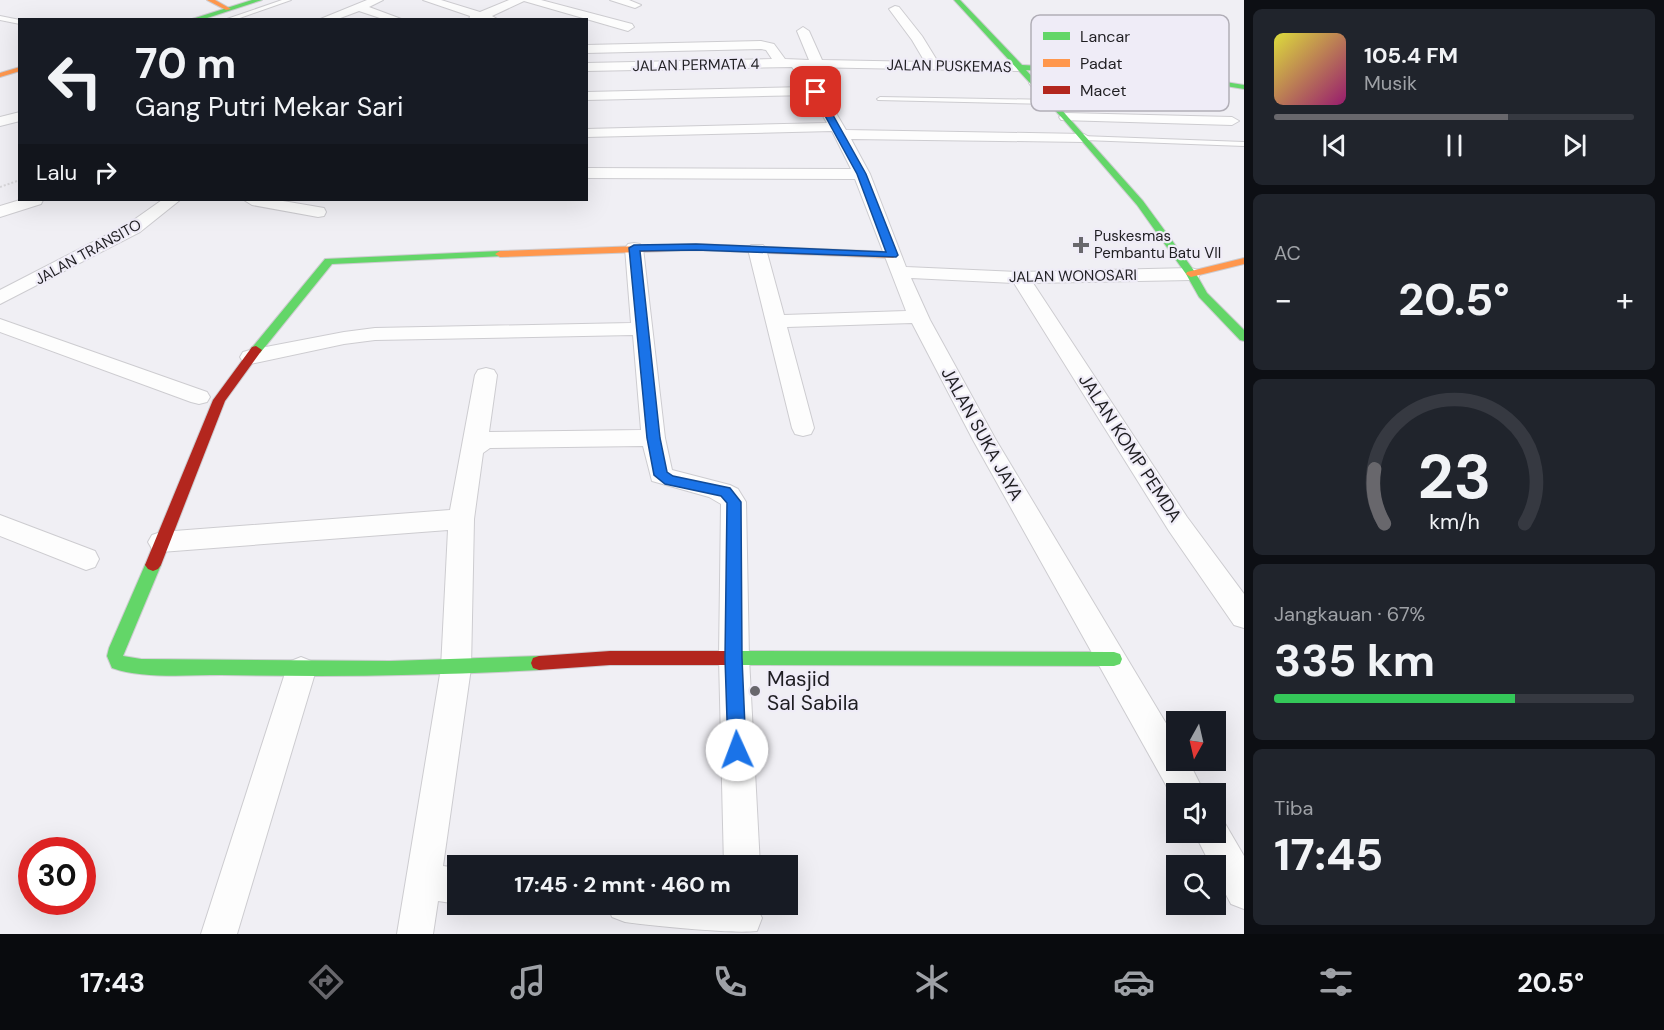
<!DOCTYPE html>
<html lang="id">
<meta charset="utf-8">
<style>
:root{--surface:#171b24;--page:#20242c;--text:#f1f3f6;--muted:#9ea1a6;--line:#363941;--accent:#68676c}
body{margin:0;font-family:"DM Sans",sans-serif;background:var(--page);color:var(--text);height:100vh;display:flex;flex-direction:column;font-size:22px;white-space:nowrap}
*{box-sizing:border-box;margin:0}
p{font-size:20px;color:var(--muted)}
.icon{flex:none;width:33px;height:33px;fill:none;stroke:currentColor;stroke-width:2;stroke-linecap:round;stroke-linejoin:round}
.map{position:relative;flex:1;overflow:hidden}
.details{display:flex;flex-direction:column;gap:9px;padding:9px;background:#0d0f14;width:420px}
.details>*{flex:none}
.banner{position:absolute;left:18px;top:18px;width:570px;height:183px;border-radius:0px;box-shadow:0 6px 24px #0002;background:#171b24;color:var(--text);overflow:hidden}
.needle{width:39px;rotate:188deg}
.fabs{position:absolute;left:1166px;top:711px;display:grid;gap:12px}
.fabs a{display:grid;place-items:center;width:60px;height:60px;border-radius:0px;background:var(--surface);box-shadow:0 6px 24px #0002;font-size:30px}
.speed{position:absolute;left:18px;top:837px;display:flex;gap:12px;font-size:30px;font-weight:700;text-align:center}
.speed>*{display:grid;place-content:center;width:78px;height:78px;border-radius:50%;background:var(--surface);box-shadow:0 6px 24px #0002;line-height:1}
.speed .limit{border:9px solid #d22;background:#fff;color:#111}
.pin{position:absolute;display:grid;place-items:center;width:51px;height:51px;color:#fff;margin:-26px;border-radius:12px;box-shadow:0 3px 9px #0006}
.me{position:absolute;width:66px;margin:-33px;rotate:358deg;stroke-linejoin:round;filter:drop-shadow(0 0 4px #0008)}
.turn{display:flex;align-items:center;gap:21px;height:126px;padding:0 18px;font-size:27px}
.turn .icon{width:78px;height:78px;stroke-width:2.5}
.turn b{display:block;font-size:42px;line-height:51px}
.then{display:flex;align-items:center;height:57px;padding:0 18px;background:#0003;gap:12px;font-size:22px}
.big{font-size:45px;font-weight:700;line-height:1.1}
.details .tile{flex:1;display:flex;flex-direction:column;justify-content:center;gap:9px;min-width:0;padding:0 21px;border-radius:9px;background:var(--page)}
.details .dial{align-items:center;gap:0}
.dial svg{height:156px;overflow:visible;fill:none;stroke:var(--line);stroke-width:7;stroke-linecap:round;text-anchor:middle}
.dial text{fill:var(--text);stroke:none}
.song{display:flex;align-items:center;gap:18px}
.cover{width:72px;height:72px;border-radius:9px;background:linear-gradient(135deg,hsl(60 70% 55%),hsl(320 70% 35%))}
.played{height:6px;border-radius:3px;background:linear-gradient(90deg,var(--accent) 65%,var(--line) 65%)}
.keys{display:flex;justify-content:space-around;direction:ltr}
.heat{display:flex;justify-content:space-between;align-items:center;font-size:33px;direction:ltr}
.charge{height:9px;border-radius:4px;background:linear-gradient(90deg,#34c759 67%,var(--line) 0)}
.trip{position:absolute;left:447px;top:855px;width:351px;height:60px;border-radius:0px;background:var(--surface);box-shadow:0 6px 24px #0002;font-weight:700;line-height:60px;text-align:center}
.menu{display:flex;height:96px;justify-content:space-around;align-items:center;background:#090b0e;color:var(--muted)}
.menu .icon{width:42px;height:42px}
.menu .active{color:var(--accent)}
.menu b{font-size:27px;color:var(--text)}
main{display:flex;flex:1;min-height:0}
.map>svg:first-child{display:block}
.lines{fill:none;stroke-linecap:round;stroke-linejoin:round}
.lane-casing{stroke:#cdccd0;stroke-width:2}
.street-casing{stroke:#cdccd0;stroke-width:2}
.fast-casing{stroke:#cdccd0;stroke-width:2}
.slow-casing{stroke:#cdccd0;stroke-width:2}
.jam-casing{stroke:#cdccd0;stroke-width:2}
.path{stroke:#d7d6d9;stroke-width:2;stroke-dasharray:2 2;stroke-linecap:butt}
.lane{fill:#fdfdfd;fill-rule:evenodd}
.street{fill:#fdfdfd;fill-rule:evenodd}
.fast{fill:#63d668;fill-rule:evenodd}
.slow{fill:#ff974d;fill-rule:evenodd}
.jam{fill:#b3261e;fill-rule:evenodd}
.route{fill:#1a73e8;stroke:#114b97;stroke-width:1.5}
.poi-dot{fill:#68676c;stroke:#efecf7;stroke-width:2}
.labels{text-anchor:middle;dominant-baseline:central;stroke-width:4.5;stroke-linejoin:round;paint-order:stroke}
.far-street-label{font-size:15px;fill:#1f1e22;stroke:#efecf7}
.far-poi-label{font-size:15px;fill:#1f1e22;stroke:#efecf7;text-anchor:start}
.street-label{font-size:18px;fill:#1f1e22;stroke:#efecf7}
.near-poi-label{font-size:21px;fill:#1f1e22;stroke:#efecf7;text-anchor:start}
.key{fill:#efecf7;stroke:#b1aeb7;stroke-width:1.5}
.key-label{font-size:16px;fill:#1f1e22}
</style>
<main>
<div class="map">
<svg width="1244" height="934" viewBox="0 0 1244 934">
<rect width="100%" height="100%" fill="#f0eff4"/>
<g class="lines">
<g class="lane-casing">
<path id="lane" d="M282 0H291L234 20H224Z
M0 16 20 20V24L0 20Z
M880 97 1053 100 1056 102 1053 104 878 100 877 99Z
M1081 136 1244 142V146L1084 140 1080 138Z"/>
</g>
<g class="street-casing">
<path id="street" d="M367 0H383L369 7 404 20H386L359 11 335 20H318Z
M423 0H441L480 12 509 0H541L632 24 634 27 628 31 524 1 492 16 499 20H469L470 16Z
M610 0H629L641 5 635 8Z
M895 6 899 7 922 36 938 62 1018 63 1024 67 1018 71 805 67 823 91 846 130 1084 134 1091 138 1084 142 851 139 870 174 906 267 1020 272 1191 268 1198 270 1200 274 1198 278 1191 280 1033 283 1187 517 1244 594V628L1234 625 1169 531 1014 283 911 278 930 320 996 440 1176 740V760H1188L1205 794H1176V803L973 440 912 323 787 327 814 428 811 434 803 436 795 434 792 428 748 249 751 245H763L766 249 784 315 906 311 855 179 586 178V168L851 169 832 131 586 137V129L827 123 811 95 586 100V92L805 87 792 67 586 71V63L772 59 766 50 761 49 586 53V45L761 41 774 44 785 59 809 60 797 31 803 27 809 31 822 60 925 62 912 40 889 9Z
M1165 33 1169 34 1211 76 1213 79 1211 82H1201L1161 40V34Z
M1036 79 1192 84 1199 88 1192 92 1031 86 1029 83Z
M20 112V121L0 126V117Z
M1066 113 1232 117 1239 121 1232 125 1061 120 1059 117Z
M20 200H43L41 204 0 217V206Z
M162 200H180L140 232 0 304V290L128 224Z
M244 200H277L324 208 326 212 324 216 318 217 252 205Z
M634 243 640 244 643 248 665 438 672 470 730 485 738 489 746 502 749 658 760 866H724L719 658 721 504 709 497 652 481 643 446 490 448 483 453 474 519 471 668 443 866 458 868V904L438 901 433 934H397L441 668 448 530 161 552 152 549 148 542 152 535 161 532 450 510 475 375 478 370 486 368 494 370 497 375 489 432 641 430 633 335 375 340 344 344 250 364 243 362 240 357 243 352 250 350 344 332 375 328 631 323 625 248 628 244Z
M0 319 207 392 210 397 207 402 199 404 191 402 0 332Z
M0 515 95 551 99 559 95 567 86 570 0 536Z
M301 657 311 661 316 670 237 934H201L286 670 291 661Z
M1215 817 1223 820 1244 856V909L1231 904 1215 874V866H1211L1194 832H1215Z
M607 904H755L762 918 757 931C731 934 655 926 625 922L612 917Z"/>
</g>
<g class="fast-casing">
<path id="fast" d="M252 0H262L201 20H189Z
M954 0H960L1022 65 1170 73 1244 85V89L1170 77 1026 70 1143 201 1195 272 1207 293 1244 330V341L1240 340 1199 297 1186 274 1137 205 1063 119Z
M500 251 505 254 504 256 332 264 260 353H252L250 350 325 259Z
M153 559 158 561 161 565 123 656 141 659 390 661 539 656 545 658 547 663 545 668 539 670C433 676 327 677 221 675 189 675 142 679 112 668L107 656 109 648 145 565 148 561Z
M728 651 1114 652 1120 654 1122 659 1120 664 1114 666 728 665 722 663 720 658 722 653Z"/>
</g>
<g class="slow-casing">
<path id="slow" d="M207 0H215L231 9 226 10Z
M20 67V71L0 77V73Z
M696 244 893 252 898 255 893 258 696 250 500 257 495 254 500 251Z
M1244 258V264L1191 277 1186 274 1187 272Z"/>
</g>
<g class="jam-casing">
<path id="jam" d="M256 346 262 350 225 401 161 565 158 569 153 571 148 569 145 565 213 400 252 347Z
M610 651H728L734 653 736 658 734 663 728 665H610L539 670 533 668 531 663 533 658 539 656Z"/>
</g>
<path class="path" d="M0 187 20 180"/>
<use href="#lane" class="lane"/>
<use href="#street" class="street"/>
<use href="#fast" class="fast"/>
<use href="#slow" class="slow"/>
<use href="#jam" class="jam"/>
</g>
<path class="route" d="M816 89 820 92 866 174 898 255 896 257 696 250 640 251 660 438 667 472 673 476 730 488 741 502 742 658 746 750 744 757 737 759 731 757 728 750 725 658 727 503 721 496 665 484 654 475 647 438 629 248 634 245 696 244 886 252 857 174 812 92Z"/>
<g class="poi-dot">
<path d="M1078 236h6v6h6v6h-6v6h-6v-6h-6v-6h6z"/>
<circle cx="755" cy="691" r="6"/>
</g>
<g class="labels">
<g class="far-street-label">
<text transform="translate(696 65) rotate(-1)">JALAN PERMATA 4</text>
<text transform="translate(949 66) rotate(1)">JALAN PUSKEMAS</text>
<text transform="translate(88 252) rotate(-29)">JALAN TRANSITO</text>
<text transform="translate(1073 276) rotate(-1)">JALAN WONOSARI</text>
</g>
<g class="far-poi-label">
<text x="1094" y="236">Puskesmas<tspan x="1094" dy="17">Pembantu Batu VII</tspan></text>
</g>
<g class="street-label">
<text transform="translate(982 434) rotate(61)">JALAN SUKA JAYA</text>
<text transform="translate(1130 448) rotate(57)">JALAN KOMP PEMDA</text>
</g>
<g class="near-poi-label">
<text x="767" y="679">Masjid<tspan x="767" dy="24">Sal Sabila</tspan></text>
</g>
</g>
<rect x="1031" y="15" width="198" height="96" rx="9" class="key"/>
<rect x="1043" y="32" width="27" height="8" fill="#63d668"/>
<rect x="1043" y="59" width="27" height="8" fill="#ff974d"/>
<rect x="1043" y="86" width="27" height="8" fill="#b3261e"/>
<g class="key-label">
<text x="1080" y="42">Lancar</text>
<text x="1080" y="69">Padat</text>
<text x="1080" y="96">Macet</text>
</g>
</svg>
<div class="fabs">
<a><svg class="needle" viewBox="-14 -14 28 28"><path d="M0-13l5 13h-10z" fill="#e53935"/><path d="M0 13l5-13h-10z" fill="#9ea1a6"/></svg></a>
<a><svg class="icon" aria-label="sound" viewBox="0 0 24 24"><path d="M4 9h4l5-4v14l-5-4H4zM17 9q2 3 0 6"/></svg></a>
<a><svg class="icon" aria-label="search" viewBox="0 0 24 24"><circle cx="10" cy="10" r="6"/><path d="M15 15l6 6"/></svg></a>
</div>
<div class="speed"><div class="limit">30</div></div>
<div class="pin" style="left:816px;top:92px;background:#d93025"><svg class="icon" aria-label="arrive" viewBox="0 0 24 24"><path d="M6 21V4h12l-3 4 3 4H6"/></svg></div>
<svg class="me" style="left:737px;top:750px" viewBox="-20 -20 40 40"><circle r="19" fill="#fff"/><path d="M0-13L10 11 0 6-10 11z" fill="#1a73e8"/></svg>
<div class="trip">17:45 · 2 mnt · 460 m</div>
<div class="banner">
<div class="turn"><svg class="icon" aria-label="left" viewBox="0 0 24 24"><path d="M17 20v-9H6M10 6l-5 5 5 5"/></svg><div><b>70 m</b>Gang Putri Mekar Sari</div></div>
<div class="then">Lalu<svg class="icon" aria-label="right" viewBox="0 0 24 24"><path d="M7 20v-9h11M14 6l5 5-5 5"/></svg></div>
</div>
</div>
<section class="details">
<div class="tile">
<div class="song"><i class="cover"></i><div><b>105.4 FM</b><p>Musik</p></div></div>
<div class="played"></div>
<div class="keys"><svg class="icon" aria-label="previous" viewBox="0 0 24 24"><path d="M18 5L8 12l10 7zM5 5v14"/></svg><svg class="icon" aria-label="pause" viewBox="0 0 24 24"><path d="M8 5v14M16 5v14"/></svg><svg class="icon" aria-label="next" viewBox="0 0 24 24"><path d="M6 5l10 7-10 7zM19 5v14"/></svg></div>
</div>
<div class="tile"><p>AC</p>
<div class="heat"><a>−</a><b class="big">20.5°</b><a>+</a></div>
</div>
<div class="tile dial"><svg viewBox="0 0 100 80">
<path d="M14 69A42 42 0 1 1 86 69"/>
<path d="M14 69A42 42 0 0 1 9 41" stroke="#68676c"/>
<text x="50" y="56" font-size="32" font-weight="700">23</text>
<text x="50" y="72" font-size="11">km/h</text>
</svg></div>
<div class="tile"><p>Jangkauan · 67%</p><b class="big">335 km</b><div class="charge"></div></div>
<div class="tile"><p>Tiba</p><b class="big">17:45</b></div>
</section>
</main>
<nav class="menu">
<b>17:43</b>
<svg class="icon active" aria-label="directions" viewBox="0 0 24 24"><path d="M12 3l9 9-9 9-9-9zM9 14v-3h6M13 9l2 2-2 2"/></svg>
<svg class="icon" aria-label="music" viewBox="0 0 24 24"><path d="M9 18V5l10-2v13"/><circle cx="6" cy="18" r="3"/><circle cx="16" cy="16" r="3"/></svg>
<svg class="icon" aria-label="phone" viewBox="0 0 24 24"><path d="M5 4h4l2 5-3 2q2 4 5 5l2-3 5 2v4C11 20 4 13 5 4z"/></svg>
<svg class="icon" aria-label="climate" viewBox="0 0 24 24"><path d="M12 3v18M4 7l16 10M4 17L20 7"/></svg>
<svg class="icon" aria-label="car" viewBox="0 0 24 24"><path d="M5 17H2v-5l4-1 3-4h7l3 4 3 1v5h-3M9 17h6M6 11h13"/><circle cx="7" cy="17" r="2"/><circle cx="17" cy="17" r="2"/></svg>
<svg class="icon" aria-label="filters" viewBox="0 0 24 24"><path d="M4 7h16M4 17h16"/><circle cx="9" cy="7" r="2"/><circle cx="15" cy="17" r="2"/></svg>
<b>20.5°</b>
</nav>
